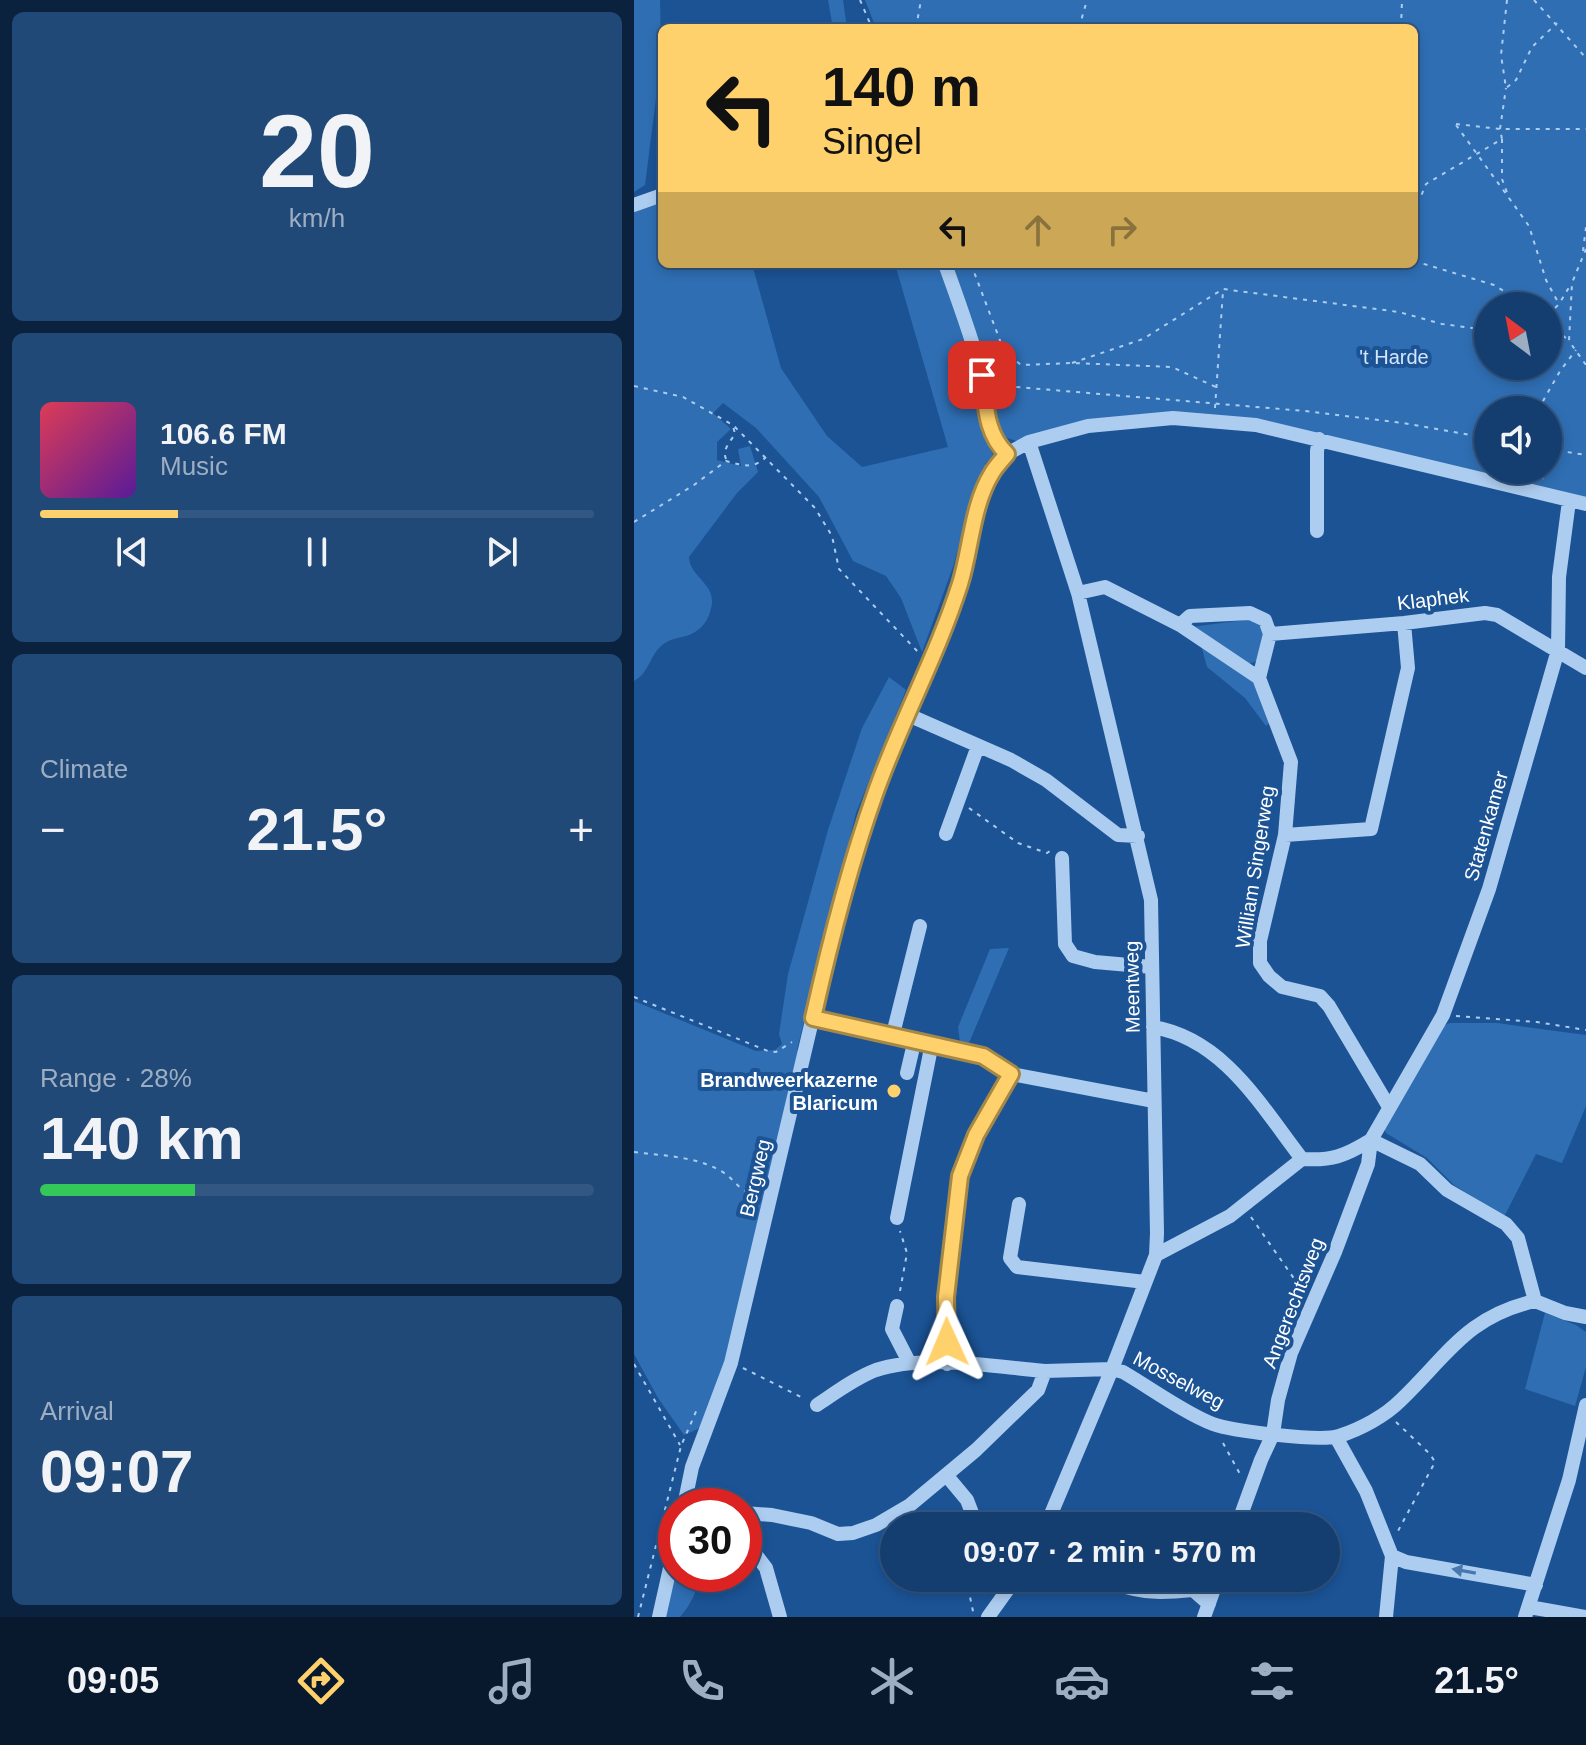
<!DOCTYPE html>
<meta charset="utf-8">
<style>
:root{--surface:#143e70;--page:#214978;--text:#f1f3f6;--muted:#9daec3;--line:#335783;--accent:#ffd16c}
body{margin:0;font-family:Helvetica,sans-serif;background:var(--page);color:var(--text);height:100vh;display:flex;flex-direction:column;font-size:30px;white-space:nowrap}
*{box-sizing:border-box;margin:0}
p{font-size:26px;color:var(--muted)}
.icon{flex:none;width:44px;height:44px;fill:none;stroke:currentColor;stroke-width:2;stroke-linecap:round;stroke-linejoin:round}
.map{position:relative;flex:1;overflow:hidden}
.sheet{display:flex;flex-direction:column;gap:12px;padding:12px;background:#0b223e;width:634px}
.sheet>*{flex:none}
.guide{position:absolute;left:24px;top:24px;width:760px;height:244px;border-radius:12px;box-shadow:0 4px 12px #0003,0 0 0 2px var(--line);background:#ffd16c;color:#111;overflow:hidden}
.needle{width:52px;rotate:328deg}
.controls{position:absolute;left:840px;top:292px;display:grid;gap:16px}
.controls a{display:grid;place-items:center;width:88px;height:88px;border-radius:50%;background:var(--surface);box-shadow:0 4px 12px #0003,0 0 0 2px var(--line);font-size:40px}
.speed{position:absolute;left:24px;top:1488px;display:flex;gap:16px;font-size:40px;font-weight:700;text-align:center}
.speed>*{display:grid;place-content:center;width:104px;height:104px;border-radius:50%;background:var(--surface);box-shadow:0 4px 12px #0003,0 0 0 2px var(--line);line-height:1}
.speed .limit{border:12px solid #d22;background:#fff;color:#111}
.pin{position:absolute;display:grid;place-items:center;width:68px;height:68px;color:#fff;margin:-34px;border-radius:16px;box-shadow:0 4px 12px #0006}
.me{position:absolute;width:88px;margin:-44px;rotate:359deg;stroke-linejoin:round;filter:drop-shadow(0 0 6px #0008)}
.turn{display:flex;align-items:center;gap:28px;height:168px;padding:0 32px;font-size:36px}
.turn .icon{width:104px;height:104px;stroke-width:2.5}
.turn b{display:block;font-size:56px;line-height:68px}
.lanes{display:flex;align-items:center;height:76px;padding:0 32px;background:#0003;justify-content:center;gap:40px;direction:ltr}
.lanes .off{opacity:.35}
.big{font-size:60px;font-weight:700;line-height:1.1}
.sheet .card{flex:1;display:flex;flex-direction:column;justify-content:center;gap:12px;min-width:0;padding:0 28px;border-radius:12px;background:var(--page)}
.sheet .dial{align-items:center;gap:0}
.dial b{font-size:104px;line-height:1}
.song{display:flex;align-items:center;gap:24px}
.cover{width:96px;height:96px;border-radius:12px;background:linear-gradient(135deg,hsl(350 70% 55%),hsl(270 70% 35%))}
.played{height:8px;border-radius:4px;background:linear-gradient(90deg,var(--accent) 25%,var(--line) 25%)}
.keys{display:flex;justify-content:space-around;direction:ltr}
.heat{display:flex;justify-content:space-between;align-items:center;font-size:44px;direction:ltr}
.charge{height:12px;border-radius:6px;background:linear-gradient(90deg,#34c759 28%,var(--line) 0)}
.trip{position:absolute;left:246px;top:1512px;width:460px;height:80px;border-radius:40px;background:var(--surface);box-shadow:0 4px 12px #0003,0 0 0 2px var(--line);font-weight:700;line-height:80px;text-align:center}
.dock{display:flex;height:128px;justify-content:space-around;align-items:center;background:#08192d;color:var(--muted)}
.dock .icon{width:56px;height:56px}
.dock .on{color:var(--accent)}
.dock b{font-size:36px;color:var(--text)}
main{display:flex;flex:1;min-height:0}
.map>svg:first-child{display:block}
.green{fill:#2f6eb3;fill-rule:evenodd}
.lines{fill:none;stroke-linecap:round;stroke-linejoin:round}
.path{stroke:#adcdf0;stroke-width:2;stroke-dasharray:4 6;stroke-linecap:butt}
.minor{stroke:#adcdf0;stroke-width:14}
.oneway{fill:#4778b0}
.route-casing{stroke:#a68846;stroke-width:20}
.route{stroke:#ffd16c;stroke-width:14}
.poi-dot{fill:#ffd16c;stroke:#1b5395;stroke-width:3}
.labels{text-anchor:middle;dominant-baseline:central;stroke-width:8;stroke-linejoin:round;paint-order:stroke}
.park-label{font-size:20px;fill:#d4e6fb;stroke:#1b5395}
.street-label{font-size:20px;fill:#fff;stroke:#1b5395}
.poi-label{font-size:20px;font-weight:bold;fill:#fff;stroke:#1b5395;text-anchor:end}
</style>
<main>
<section class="sheet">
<div class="card dial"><b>20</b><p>km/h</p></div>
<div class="card">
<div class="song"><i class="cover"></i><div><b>106.6 FM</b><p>Music</p></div></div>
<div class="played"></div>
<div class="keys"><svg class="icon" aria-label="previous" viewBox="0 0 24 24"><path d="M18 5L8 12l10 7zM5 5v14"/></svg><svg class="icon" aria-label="pause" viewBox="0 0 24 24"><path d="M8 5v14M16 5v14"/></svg><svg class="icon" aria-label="next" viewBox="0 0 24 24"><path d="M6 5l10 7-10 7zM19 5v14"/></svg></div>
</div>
<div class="card"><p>Climate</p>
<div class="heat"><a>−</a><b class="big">21.5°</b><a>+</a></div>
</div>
<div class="card"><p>Range · 28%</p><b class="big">140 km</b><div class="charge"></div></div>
<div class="card"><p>Arrival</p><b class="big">09:07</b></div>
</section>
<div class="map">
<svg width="952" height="1617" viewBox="0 0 952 1617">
<rect width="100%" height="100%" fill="#1b5395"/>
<path class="green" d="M0 0H26L27 44 25 75 11 185 0 192Z
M194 0H209L213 28H199Z
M231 0H952V498L542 413C487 414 433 421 382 441L371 437 362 425 317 264H780V28H242ZM854 306H914V366H854ZM854 410H914V470H854Z
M28 194V264H118L147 368 193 436 228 467 314 447 261 264H305L341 374 348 430 359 455 351 464 352 469 339 497 319 567 288 652 267 598 252 576 219 561 185 497 122 428 89 403 79 413 97 429 83 442V460L107 466 104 449 116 446 124 472 103 493 55 557C56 579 86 584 76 612 74 620 68 628 61 632 52 638 40 637 31 643 16 652 16 673 0 681V203Z
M618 619 629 620V659L611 665 557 627Z
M567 645 625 683 641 717 632 726 611 698 573 667Z
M255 677 272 690 222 813 163 1050 165 1051 94 1352 66 1428 50 1435 24 1398 0 1354V1001L122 1051 141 1050 148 1044 145 1034 154 974 194 830 228 728Z
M375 948 335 1043 326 1042 324 1027 356 949Z
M816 1023H863L952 1035V1106L928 1163 902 1154 870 1217 820 1185 793 1158 752 1133 750 1129 811 1025Z
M911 1313 942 1325 952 1332V1367L941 1406 891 1389Z
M42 1561V1574H67C63 1590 57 1605 46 1617H29Z"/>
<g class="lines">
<path class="path" d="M226 0 238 28
M873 0 867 55 872 88 882 80 898 47 923 23
M900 0 952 58
M282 28 287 0
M445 28 453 0
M767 28 768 0
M822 124 866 129H952
M822 125 872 194
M868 139V179L875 198 895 226 912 280 925 304
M780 213 792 184 868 139 866 129 872 88
M952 249 938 283 935 341 952 365
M949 251 952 227
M780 261 860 285 894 306
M337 264 370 351 387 365 438 363 538 367 584 388
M914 315 925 304 937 284
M914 322 934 340
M438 363 509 339 589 289 765 312 808 324 854 330
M363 383 370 386 671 411 769 423 854 438
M0 386 49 397 99 425 181 508 198 536 205 569 285 653
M581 408 589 291
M904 410 926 371 942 350
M914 449 952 455
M92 459C88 450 96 442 101 434L99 426
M903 470 909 479
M0 522 60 485 92 461C108 465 119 470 132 457
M335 808 384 843 413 853 416 851
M0 997 134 1051 142 1052 158 1042
M822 1016 903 1022 952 1030
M0 1152C30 1156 61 1156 87 1171 102 1180 103 1190 123 1196
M617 1217 668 1290
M266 1291 273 1253 266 1231
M0 1364 46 1445
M109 1368 171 1399
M762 1422 796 1454 801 1462 764 1531
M589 1443 607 1476
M332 1578 340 1616
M4 1617 47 1446 64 1407"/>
<path class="minor" d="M0 205 28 195
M311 264C324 300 337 335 347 372 355 402 349 431 373 454
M395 442 444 593 517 900 523 1233 522 1255 478 1369 412 1526
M683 531V451L685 439
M444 593 471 587 546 625 625 678 657 762 651 835 626 941V963L635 976 648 987 686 996 695 1006 755 1107
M546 625 556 616 616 613 631 620 636 634 625 678
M636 634 770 623 851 613 863 615 952 668
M272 714 377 760 412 780 484 835 504 836
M312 834 344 746
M651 835 737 829 774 668 770 623
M428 858 431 944 439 956 461 962 518 967
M179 1018 349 1056 377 1074
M519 1027C590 1039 627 1106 668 1159
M259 1034 286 926
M273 1073 281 1039
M737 1140 786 1164 813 1190 872 1224 884 1238 901 1301
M385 1204 376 1258 383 1267 511 1282
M263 1218 298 1043
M522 1255 596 1216 668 1159C698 1161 711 1156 737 1140
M901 1301 931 1313 952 1317
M263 1306 258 1329 275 1362
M313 1364 312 1297 326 1176 342 1135 377 1074 520 1101
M183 1405C201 1393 221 1378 242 1370 290 1354 361 1367 411 1371
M702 1437 732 1491 758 1556 772 1562 902 1585
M313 1476 333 1500 338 1513
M51 1499 76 1506
M50 1506 58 1467 97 1363 203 915 241 794 272 714 296 664 326 583 348 496 357 473 373 454 395 442 454 426 539 418 622 425 952 504
M110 1513 138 1515 177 1523 204 1534 219 1533 242 1525 276 1505 342 1450 404 1390 411 1371 478 1369 489 1372C515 1387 552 1414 579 1424 598 1431 686 1442 705 1436 727 1429 751 1416 767 1400 814 1355 832 1317 901 1301
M603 1526 627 1460 639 1434 644 1400 657 1353 701 1252 734 1164 737 1140 809 1015 855 889 924 650 925 577 935 501
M110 1539 132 1568 146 1617
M466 1578C504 1593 518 1594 559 1590L575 1604
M895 1607 952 1617
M25 1617 42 1541
M354 1617 382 1578
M570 1617 584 1578
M752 1617 758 1556
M891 1617 935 1480 952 1405"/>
</g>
<defs><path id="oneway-solid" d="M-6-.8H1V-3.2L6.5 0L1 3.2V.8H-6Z" transform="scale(2)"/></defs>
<use class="oneway" href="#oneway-solid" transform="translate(830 1571) rotate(-170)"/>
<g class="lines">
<g class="route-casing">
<path id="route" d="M313 1342 312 1297 326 1176 342 1135 377 1074 349 1056 179 1018C196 942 215 867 241 794 266 723 303 656 326 584 337 549 338 505 358 473 362 466 368 460 373 454 351 433 352 404 348 375"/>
</g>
<use href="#route" class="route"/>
</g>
<circle class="poi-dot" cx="260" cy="1091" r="8"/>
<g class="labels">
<g class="park-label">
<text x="760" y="357">'t Harde</text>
</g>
<g class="street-label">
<text transform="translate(799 599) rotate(-7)">Klaphek</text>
<text transform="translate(852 826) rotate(-74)">Statenkamer</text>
<text transform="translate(621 867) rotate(-81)">William Singerweg</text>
<text transform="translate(498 987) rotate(-91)">Meentweg</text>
<text transform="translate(121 1178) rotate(-77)">Bergweg</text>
<text transform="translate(659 1303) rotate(-69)">Angerechtsweg</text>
<text transform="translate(545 1380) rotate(28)">Mosselweg</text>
</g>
<g class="poi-label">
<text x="244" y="1080">Brandweerkazerne<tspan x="244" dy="23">Blaricum</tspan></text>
</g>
</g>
</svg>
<div class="controls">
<a><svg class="needle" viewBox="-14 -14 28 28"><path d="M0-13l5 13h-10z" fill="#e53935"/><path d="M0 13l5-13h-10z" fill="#9daec3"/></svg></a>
<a><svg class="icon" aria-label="sound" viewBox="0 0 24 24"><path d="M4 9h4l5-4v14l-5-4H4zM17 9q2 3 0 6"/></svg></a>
</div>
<div class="speed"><div class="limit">30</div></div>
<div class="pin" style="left:348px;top:375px;background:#d93025"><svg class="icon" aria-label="arrive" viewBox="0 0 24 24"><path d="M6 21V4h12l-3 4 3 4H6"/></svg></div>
<svg class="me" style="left:313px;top:1342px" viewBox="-20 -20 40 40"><path d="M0-17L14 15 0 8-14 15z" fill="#ffd16c" stroke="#fff" stroke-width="4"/></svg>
<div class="trip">09:07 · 2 min · 570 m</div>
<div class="guide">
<div class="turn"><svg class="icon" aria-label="left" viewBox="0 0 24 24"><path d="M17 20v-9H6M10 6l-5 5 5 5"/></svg><div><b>140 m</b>Singel</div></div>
<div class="lanes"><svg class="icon" aria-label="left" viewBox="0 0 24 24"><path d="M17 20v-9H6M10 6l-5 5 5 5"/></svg><svg class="icon off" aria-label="ahead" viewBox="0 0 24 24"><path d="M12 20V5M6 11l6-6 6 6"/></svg><svg class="icon off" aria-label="right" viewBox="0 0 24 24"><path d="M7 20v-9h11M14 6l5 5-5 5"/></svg></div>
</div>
</div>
</main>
<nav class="dock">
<b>09:05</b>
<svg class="icon on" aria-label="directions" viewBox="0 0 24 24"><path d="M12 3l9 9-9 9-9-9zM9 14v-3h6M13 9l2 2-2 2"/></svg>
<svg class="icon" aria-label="music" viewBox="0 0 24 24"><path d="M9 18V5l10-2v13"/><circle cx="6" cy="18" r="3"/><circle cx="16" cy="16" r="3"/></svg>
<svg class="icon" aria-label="phone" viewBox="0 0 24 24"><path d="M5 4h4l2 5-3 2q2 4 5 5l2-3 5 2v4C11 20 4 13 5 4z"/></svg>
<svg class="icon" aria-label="climate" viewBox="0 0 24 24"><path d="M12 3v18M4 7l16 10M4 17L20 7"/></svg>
<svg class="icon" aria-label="car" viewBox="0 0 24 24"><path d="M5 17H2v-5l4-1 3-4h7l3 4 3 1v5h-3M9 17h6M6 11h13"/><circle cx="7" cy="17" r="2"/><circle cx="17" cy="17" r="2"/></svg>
<svg class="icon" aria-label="filters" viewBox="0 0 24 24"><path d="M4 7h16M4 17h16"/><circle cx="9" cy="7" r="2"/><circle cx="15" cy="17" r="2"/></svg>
<b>21.5°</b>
</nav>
